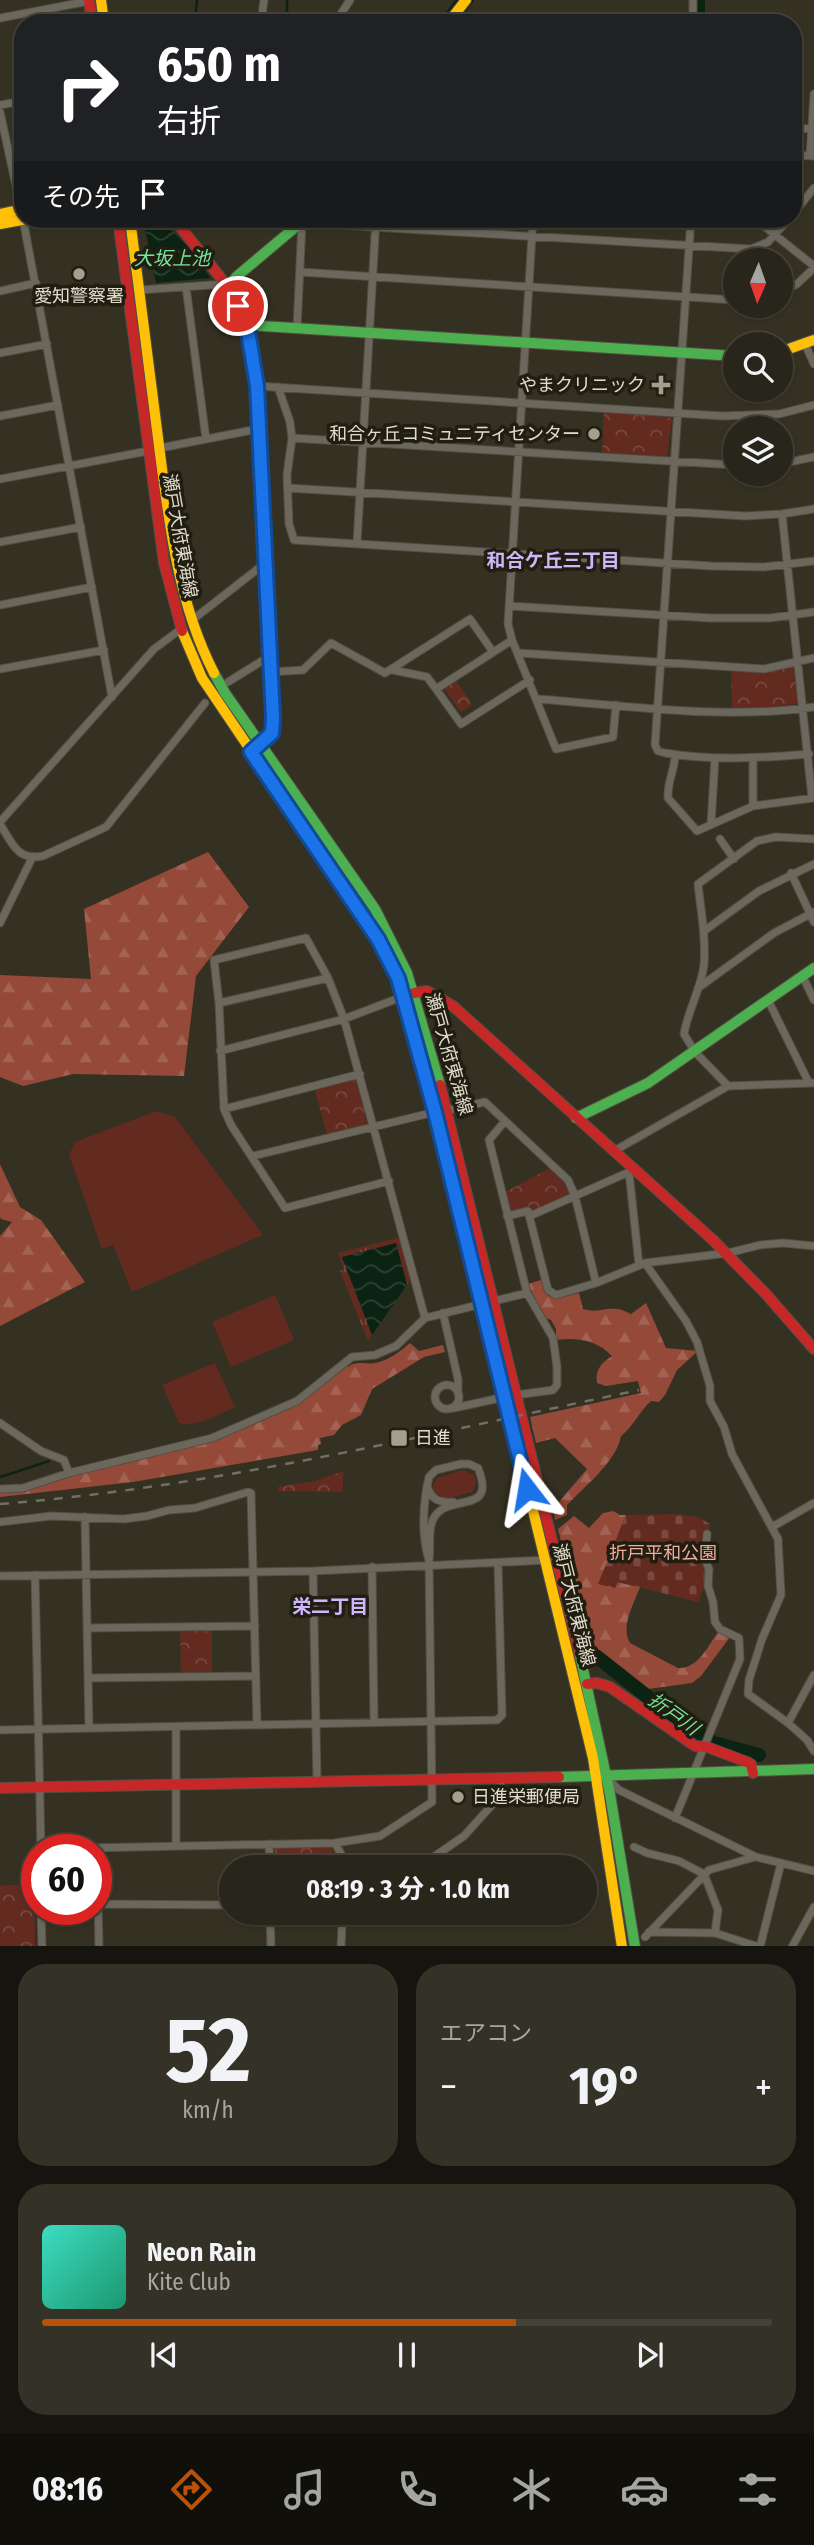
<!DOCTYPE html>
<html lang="ja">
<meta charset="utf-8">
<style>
:root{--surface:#28251a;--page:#343127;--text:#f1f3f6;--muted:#a5a5a2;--line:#444239;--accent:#b45309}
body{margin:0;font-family:"Fira Sans Condensed","Noto Sans JP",sans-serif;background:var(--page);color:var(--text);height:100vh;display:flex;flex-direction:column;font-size:26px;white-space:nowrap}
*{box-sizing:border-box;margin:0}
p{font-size:23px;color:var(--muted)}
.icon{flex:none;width:38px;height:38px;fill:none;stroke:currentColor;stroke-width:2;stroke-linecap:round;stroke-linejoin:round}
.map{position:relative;height:1946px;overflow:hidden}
.panel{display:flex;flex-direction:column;gap:18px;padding:18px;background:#16140e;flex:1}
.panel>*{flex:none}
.top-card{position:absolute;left:14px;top:14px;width:788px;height:214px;border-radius:28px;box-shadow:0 2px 5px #0004,0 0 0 2px var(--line);background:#202124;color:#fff;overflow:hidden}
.needle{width:46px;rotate:182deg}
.tools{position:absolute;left:723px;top:248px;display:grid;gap:14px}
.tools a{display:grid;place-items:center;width:70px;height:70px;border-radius:50%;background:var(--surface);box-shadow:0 2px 5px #0004,0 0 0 2px var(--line);font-size:35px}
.speed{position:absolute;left:21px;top:1834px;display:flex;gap:14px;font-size:35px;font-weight:700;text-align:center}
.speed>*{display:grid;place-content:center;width:91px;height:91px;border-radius:50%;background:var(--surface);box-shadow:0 2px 5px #0004,0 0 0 2px var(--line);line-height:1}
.speed .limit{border:10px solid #d22;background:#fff;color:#111}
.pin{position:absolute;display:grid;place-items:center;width:60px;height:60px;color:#fff;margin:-30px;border:4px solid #fff;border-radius:50%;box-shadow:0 2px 7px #0007}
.me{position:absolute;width:77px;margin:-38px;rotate:346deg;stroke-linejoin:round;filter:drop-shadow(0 0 5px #0008)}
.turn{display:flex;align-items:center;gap:24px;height:147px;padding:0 28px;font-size:32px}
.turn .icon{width:91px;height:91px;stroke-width:2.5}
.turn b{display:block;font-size:49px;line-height:60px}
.then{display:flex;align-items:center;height:66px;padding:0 28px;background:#0003;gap:14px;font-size:26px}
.big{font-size:52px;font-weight:700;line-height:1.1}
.panel .tile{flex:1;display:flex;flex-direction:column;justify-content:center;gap:10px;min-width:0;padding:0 24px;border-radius:28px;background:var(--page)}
.panel .dial{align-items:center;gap:0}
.dial b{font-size:91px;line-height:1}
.song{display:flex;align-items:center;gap:21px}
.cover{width:84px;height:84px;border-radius:10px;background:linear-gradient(135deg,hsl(170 70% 55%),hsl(160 70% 35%))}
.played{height:7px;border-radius:4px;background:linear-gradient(90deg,var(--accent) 65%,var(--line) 65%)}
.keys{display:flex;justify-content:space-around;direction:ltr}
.heat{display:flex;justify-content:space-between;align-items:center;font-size:38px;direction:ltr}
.panel .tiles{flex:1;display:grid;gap:18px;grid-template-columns:1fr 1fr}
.tile:last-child{grid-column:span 2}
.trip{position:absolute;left:219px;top:1855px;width:378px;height:70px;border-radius:35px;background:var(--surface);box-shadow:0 2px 5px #0004,0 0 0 2px var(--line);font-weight:700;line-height:70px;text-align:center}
.menu{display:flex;height:112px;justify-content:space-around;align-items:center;background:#100f0a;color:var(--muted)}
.menu .icon{width:49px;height:49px}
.menu .current{color:var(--accent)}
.menu b{font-size:32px;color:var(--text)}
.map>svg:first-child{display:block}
.grass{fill:url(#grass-tufts)}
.forest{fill:url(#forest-firs)}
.cemetery{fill:url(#cemetery-stones)}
.park{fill:url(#park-crowns)}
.garden{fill:#632a1f}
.water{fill:url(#water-waves)}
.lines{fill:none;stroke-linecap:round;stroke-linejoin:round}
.stream{stroke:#0b2313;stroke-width:2.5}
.river{stroke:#0b2313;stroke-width:14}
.street-casing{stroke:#534e41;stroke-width:9}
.fast-casing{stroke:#534e41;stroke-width:12}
.slow-casing{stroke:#534e41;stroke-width:12}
.jam-casing{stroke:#534e41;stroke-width:12}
.street{stroke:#6b675c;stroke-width:7}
.fast{stroke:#4caf50;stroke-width:10}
.slow{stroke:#ffc107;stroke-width:10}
.jam{stroke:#c62828;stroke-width:10}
.rail{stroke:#716f64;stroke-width:2.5;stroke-dasharray:9 9;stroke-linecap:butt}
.route-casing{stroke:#114b97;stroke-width:18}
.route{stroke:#1a73e8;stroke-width:12}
.poi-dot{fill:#a4a090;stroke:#201d11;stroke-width:2.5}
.labels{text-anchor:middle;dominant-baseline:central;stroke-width:7;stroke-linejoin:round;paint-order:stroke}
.poi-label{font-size:18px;fill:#e0dbcb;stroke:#201d11;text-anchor:end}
.street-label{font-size:18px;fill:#e0dbcb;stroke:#201d11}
.park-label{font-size:18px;fill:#f2aa9b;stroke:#201d11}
.water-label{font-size:19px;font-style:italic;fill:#74e59b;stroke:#201d11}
.neighbourhood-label{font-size:19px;font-weight:bold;fill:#cfb5fb;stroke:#201d11}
</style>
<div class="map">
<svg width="814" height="1947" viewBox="0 0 814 1947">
<defs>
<pattern id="grass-tufts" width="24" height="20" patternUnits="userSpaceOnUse" patternTransform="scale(1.75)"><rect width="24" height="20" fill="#632a1f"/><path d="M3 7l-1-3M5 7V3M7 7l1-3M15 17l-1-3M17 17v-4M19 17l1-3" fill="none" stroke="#79483e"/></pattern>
<pattern id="forest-firs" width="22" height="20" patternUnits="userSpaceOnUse" patternTransform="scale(1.75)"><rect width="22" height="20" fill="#944939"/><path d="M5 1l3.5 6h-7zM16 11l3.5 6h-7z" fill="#a36354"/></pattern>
<pattern id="cemetery-stones" width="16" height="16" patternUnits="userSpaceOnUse" patternTransform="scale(1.75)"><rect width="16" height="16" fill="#632a1f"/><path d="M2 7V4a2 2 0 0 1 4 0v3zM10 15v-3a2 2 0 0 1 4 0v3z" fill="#79483e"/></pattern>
<pattern id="park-crowns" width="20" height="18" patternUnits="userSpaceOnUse" patternTransform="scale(1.75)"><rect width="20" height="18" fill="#632a1f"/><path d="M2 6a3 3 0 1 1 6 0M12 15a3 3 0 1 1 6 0" fill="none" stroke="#79483e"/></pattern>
<pattern id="water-waves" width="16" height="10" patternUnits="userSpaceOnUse" patternTransform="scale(1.75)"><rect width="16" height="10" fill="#0b2313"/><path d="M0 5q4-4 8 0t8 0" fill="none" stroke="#2e4234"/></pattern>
</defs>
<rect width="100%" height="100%" fill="#353122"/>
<path class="grass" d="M401 1237 410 1280 407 1285 396 1243 342 1258 372 1335 368 1341 340 1271 344 1269 338 1253Z"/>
<path class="forest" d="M208 852 249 907 196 976 184 1076 73 1074 23 1086 0 1077V975L91 979 84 909Z
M0 1164 20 1207 41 1220 85 1282 0 1326V1236L12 1222 1 1219 0 1217Z
M541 1280 548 1296 561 1297 579 1293 583 1309C601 1315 609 1302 631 1314L646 1303 666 1348 698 1351 677 1370 665 1395 659 1402 651 1401C639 1412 633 1427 621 1436 616 1462 585 1486 567 1505V1515L555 1520 553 1509 587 1469 555 1438 536 1443 530 1417 641 1393 638 1381 606 1386 597 1383C595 1370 601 1363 612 1356 597 1340 577 1337 556 1340V1329L551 1320 544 1317 528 1284Z
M410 1343 419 1351 443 1345 445 1352 424 1357 372 1389 361 1415 342 1425 334 1435 320 1438 321 1444 318 1445V1450L133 1482 0 1497V1492C96 1469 209 1451 296 1404 314 1394 330 1379 346 1365L348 1367C356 1360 366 1365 375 1363 389 1360 400 1352 410 1343Z
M613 1511 620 1515H626L618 1535 617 1582 640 1587C634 1604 620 1626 630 1643L678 1668C698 1669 708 1646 718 1632L730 1637 701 1676 692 1683 648 1689 646 1692 597 1654 594 1658 589 1654 558 1529 574 1516 589 1528 603 1513Z"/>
<path class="cemetery" d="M674 1514 698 1517 710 1524 709 1531H705C703 1551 706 1570 705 1590L703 1589 698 1602 618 1582 615 1588 598 1584 626 1515Z"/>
<path class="park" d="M604 412 672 418 667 457 602 453Z
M793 667 798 703 765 709H732L731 669 765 670Z
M456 680 472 705 461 712 445 690V687Z
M355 1080 357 1082 367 1124 364 1127 327 1135 315 1090Z
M550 1168 564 1182 571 1196 533 1213 531 1206 513 1210 509 1208 505 1192Z
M343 1471V1492L278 1491V1487L315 1481Z
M212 1629V1673H181L180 1630Z
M328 1847 332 1849 342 1867H274L275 1848Z
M34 1884 35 1946H0V1886Z"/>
<path class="garden" d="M156 1111 175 1117 263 1235 132 1292 113 1245 102 1249 69 1155 75 1142Z
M275 1295 294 1340 231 1367 212 1322Z
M215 1363 235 1407C219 1414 197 1428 179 1423L162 1385Z
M462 1470 475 1475 476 1484 472 1492 446 1499 434 1494 432 1486 437 1478Z"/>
<path class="water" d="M143 219H160L196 255 210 278 156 283Z
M396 1243 407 1285 372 1335 342 1257Z"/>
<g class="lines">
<path class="stream" d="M195 23 197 0
M287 23V0
M439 23 457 0
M456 23 473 0
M0 1477 49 1461"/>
<path class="river" d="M698 23V0
M596 1656 662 1708 714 1743 759 1755"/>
<g class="street-casing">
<path id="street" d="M693 0V23
M0 18 89 1
M261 23 264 0
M335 23 350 0
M0 105 23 101
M0 112 21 209
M793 128 812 129
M793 155 813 156
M810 156 814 94
M793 214 814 188
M23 219 112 697
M533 219 508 624 512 640 556 749 613 737 616 705
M691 219 655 745 658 751 665 753C713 761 761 758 809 754
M755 219 814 266
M300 272 735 300
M186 287 206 439
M139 290 226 284
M0 291 36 283
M780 293 797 284 814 268
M297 328 302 223 751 249 768 242 789 219
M805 344 814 364
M0 353 47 344
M257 386 722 416 779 414 814 405
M278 387 290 422 292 438 287 475 289 524 294 540 711 566 764 567 814 561
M0 416 58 405
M292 438 735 465
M160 448 258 429
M780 464 814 457
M0 479 148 451
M288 488 745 516 782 514 814 509
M782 514 812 798
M0 542 81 527
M357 543 376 219
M0 605 92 587
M509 606 710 618H770L814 612
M191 621 264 564
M519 653 764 669 814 658
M0 669 104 650
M393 670 427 677 436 689 512 640
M271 672 303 670 331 643 385 673 470 619 493 652
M228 682 270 656
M436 689 461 724 530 680
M538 699C629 706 723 720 814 707
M675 755C675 770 667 781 668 798L697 831 753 806 814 798
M753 806V758
M0 822 154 649 181 629
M0 824C12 843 17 861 43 856L106 827 205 703
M711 825 715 758
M720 839 734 859
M791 873 814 922
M0 923 32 858
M704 931 759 891 814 864
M802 975 814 1000
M698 988 774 933 814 912
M768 1000 809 1083
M219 1003 328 978
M220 1051 344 1019 407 995
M728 1086 695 1052 684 1034C688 1010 701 989 704 965 706 938 701 911 698 884L757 841 776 837 814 839
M224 1109 360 1074
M448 1110 485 1102 568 1180 575 1196 596 1283
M505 1121 489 1140 527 1293 553 1338 557 1367V1385L553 1390 516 1395
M614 1151 728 1086 814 1083
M253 1156 435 1112
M632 1171 629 1172 639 1265
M389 1181 285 1208 231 1125 224 1109 219 1003 214 960 306 938 328 978 344 1019 425 1318
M507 1216 528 1211 548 1290 556 1295 596 1283 645 1263 728 1253 760 1245 783 1243 814 1246
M530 1216 629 1172
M645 1263 686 1321 697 1342 710 1386V1401L724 1427 732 1454 778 1539 781 1595 762 1639 749 1680 748 1694 788 1723 807 1740 814 1751
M443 1313 458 1379V1394
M435 1397a12 12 0 1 1 24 0a12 12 0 1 1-24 0Z
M454 1408 505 1397
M0 1423 41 1451 64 1460 69 1473
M461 1464H469L478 1468C497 1515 451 1493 435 1516 427 1527 431 1547 429 1560 421 1535 423 1503 429 1477L436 1470Z
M427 1486C431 1500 440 1503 453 1502
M0 1489 23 1488 69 1473 212 1438 297 1401 352 1357 375 1355 396 1346 425 1318 527 1293
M85 1517 89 1728
M0 1522 51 1516 124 1519 147 1516 169 1510 195 1508 248 1492 251 1493 257 1724
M772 1527 814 1503
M372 1567 374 1722
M313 1571 317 1780
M35 1575 41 1850
M0 1576 313 1571 548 1560
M87 1628 255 1626
M88 1678 256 1676
M788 1723 814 1675
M176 1727V1845
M0 1730 497 1720 502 1715 498 1563
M609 1780 619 1790 756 1857 814 1871
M675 1818 740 1659 739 1638 720 1629 715 1622 713 1602 708 1586 709 1569 705 1560 707 1534
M335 1843 348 1867
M269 1844 270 1867
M634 1847 647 1853 679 1861 704 1874 718 1910 715 1933
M97 1848 99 1947
M41 1849 335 1843 380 1836 432 1802 429 1560
M419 1867 464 1836 500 1796 501 1777
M98 1904 231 1905
M41 1909 42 1947
M270 1913 271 1947
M649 1932 715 1933 759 1947
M645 1937 709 1870 755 1857
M341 1947 342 1926 351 1913
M760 1947 781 1863
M792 1947 814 1907"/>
</g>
<g class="fast-casing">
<path id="fast" d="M228 287 236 277 305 219
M247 325 735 356
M214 673 225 693 375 909 407 973 440 1085
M576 1118 648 1083 814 968
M579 1651 610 1794 635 1947
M559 1777 814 1769"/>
</g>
<g class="slow-casing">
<path id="slow" d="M101 0 104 23
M448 23 466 0
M0 214 23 209
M130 219C140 295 149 371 159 446 169 523 178 603 214 673
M0 224 27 219
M780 352 814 340
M182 631 202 678 378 939 398 978 435 1113
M500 1374 593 1758 622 1947"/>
</g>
<g class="jam-casing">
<path id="jam" d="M89 0 92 23
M118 219 164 563 182 631
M174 219 228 287 247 325 257 386 273 718 272 733 254 751
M414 993 427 991 453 1006 713 1240 765 1293 814 1349
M440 1085 579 1651
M435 1113 500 1374
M587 1684 597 1683 610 1687 695 1746 707 1747 747 1762 751 1764 753 1773
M0 1788 559 1777"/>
</g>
<use href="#street" class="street"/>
<use href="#fast" class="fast"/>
<use href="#slow" class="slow"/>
<use href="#jam" class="jam"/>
<path class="rail" d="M0 1504C216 1487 428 1434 639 1390"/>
</g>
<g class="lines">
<g class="route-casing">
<path id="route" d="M238 306 247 325 257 386 273 718 272 733 251 752 378 939 398 978 435 1112 527 1489"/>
</g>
<use href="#route" class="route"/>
</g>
<g class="poi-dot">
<circle cx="79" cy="274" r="7"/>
<path d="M657.5 374.5h7v7h7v7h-7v7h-7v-7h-7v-7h7z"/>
<circle cx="594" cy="434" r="7"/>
<rect x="390" y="1429" width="18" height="18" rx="3.5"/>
<circle cx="458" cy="1797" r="7"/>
</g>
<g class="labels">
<g class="poi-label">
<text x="79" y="296" text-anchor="middle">愛知警察署</text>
<text x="645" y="385">やまクリニック</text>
<text x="580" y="434">和合ヶ丘コミュニティセンター</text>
<text x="415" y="1438" text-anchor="start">日進</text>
<text x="472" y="1797" text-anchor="start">日進栄郵便局</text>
</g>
<g class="street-label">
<text transform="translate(180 536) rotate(80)">瀬戸大府東海線</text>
<text transform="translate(449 1054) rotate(74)">瀬戸大府東海線</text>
<text transform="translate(574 1605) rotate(76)">瀬戸大府東海線</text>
</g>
<g class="park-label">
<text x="663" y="1553">折戸平和公園</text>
</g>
<g class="water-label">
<text x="172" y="258">大坂上池</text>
<text transform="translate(674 1714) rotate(36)">折戸川</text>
</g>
<g class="neighbourhood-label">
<text x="553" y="560">和合ケ丘三丁目</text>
<text x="330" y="1606">栄二丁目</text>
</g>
</g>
</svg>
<div class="tools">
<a><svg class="needle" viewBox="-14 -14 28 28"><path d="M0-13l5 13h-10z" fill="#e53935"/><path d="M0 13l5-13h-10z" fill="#a5a5a2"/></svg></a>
<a><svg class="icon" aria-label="search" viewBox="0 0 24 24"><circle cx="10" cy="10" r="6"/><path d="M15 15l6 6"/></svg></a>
<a><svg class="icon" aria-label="layers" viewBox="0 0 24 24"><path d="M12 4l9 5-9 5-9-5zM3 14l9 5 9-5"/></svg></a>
</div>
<div class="speed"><div class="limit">60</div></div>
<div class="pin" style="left:238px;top:306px;background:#d93025"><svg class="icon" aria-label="arrive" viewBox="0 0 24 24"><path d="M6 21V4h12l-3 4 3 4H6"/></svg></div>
<svg class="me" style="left:527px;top:1489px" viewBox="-20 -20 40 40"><path d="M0-17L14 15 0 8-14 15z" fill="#1a73e8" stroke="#fff" stroke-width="4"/></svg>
<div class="trip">08:19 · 3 分 · 1.0 km</div>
<div class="top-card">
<div class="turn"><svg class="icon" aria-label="right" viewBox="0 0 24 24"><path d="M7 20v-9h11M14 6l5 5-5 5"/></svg><div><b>650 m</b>右折</div></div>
<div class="then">その先<svg class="icon" aria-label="arrive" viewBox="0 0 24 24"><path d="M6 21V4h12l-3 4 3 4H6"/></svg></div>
</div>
</div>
<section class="panel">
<div class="tiles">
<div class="tile dial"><b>52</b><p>km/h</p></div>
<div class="tile"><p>エアコン</p>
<div class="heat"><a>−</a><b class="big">19°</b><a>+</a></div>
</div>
<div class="tile">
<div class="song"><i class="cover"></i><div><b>Neon Rain</b><p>Kite Club</p></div></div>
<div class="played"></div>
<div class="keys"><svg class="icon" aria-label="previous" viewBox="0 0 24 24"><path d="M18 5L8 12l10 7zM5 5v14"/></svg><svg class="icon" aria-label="pause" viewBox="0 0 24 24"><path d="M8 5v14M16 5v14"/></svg><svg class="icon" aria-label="next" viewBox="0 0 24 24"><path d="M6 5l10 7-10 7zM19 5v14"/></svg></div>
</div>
</div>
</section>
<nav class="menu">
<b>08:16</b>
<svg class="icon current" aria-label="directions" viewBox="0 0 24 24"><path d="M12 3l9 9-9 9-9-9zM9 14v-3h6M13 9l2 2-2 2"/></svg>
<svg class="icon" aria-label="music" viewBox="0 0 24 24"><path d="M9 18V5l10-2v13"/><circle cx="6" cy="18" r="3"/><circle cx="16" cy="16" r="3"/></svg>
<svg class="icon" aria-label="phone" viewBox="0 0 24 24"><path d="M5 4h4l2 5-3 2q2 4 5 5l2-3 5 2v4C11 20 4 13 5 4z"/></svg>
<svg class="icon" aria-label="climate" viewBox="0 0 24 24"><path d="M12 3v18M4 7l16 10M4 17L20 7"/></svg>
<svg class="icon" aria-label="car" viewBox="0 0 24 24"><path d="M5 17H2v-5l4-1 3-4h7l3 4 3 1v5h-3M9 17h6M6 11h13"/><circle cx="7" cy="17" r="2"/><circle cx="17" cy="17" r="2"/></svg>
<svg class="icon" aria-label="filters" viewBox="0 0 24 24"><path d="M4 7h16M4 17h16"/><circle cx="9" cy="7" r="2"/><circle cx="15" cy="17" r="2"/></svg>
</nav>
